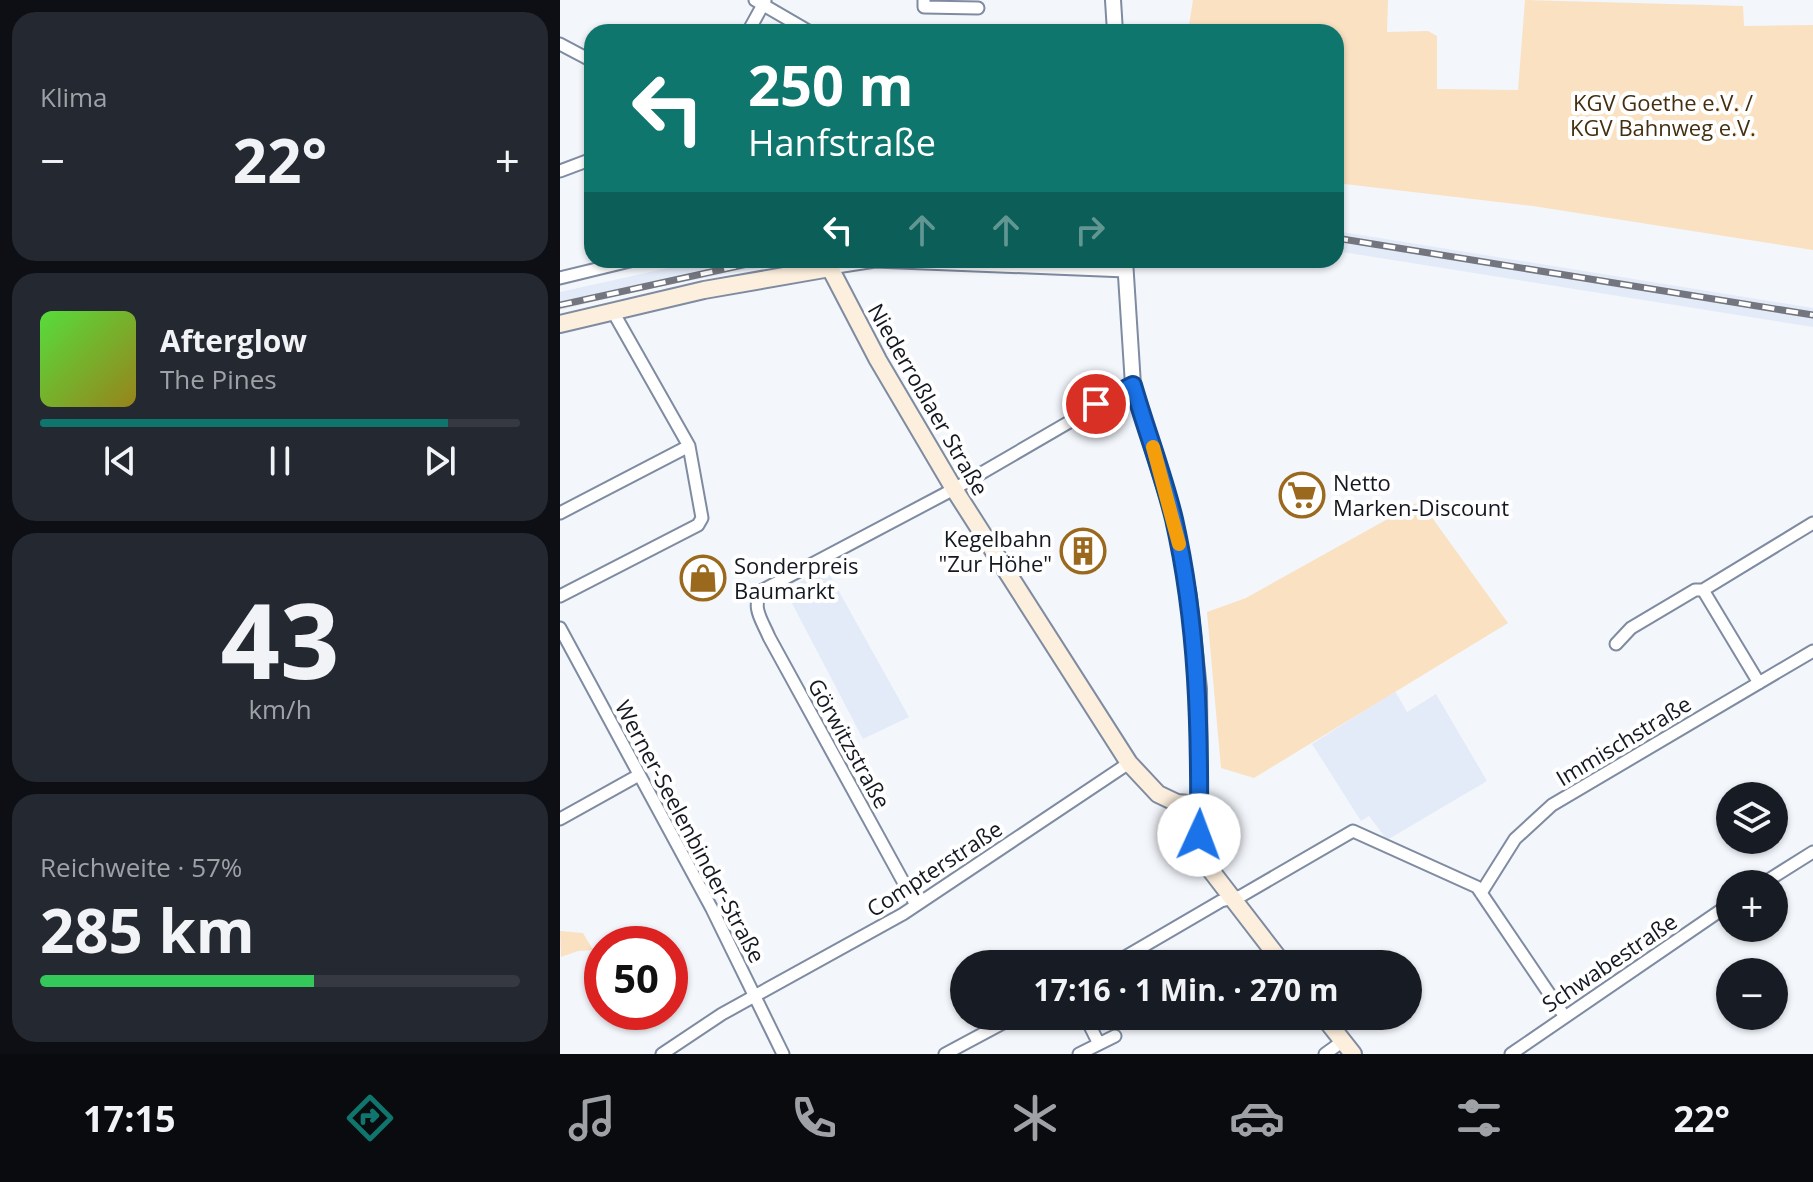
<!DOCTYPE html>
<html lang="de">
<meta charset="utf-8">
<style>
:root{--surface:#171b24;--page:#242831;--text:#f1f3f6;--muted:#9ea1a6;--line:#363941;--accent:#0f766e}
body{margin:0;font-family:"Open Sans",sans-serif;background:var(--page);color:var(--text);height:100vh;display:flex;flex-direction:column;font-size:30px;white-space:nowrap}
*{box-sizing:border-box;margin:0}
p{font-size:26px;color:var(--muted)}
.icon{flex:none;width:44px;height:44px;fill:none;stroke:currentColor;stroke-width:2;stroke-linecap:round;stroke-linejoin:round}
.map{position:relative;flex:1;overflow:hidden}
.panel{display:flex;flex-direction:column;gap:12px;padding:12px;background:#0d0f14;width:560px}
.panel>*{flex:none}
.banner{position:absolute;left:24px;top:24px;width:760px;height:244px;border-radius:24px;box-shadow:0 2px 6px #0004;background:#0f766e;color:#fff;overflow:hidden}
.buttons{position:absolute;left:1156px;top:782px;display:grid;gap:16px}
.buttons a{display:grid;place-items:center;width:72px;height:72px;border-radius:50%;background:var(--surface);box-shadow:0 2px 6px #0004;font-size:40px}
.speed{position:absolute;left:24px;top:926px;display:flex;gap:16px;font-size:40px;font-weight:700;text-align:center}
.speed>*{display:grid;place-content:center;width:104px;height:104px;border-radius:50%;background:var(--surface);box-shadow:0 2px 6px #0004;line-height:1}
.speed .limit{border:12px solid #d22;background:#fff;color:#111}
.pin{position:absolute;display:grid;place-items:center;width:68px;height:68px;color:#fff;margin:-34px;border:4px solid #fff;border-radius:50%;box-shadow:0 2px 8px #0007}
.me{position:absolute;width:88px;margin:-44px;rotate:2deg;stroke-linejoin:round;filter:drop-shadow(0 0 6px #0008)}
.turn{display:flex;align-items:center;gap:28px;height:168px;padding:0 32px;font-size:36px}
.turn .icon{width:104px;height:104px;stroke-width:2.5}
.turn b{display:block;font-size:56px;line-height:68px}
.lanes{display:flex;align-items:center;height:76px;padding:0 32px;background:#0003;justify-content:center;gap:40px;direction:ltr}
.lanes .off{opacity:.35}
.big{font-size:60px;font-weight:700;line-height:1.1}
.panel .card{flex:1;display:flex;flex-direction:column;justify-content:center;gap:12px;min-width:0;padding:0 28px;border-radius:24px;background:var(--page)}
.panel .dial{align-items:center;gap:0}
.dial b{font-size:104px;line-height:1}
.song{display:flex;align-items:center;gap:24px}
.cover{width:96px;height:96px;border-radius:12px;background:linear-gradient(135deg,hsl(110 70% 55%),hsl(50 70% 35%))}
.played{height:8px;border-radius:4px;background:linear-gradient(90deg,var(--accent) 85%,var(--line) 85%)}
.keys{display:flex;justify-content:space-around;direction:ltr}
.heat{display:flex;justify-content:space-between;align-items:center;font-size:44px;direction:ltr}
.charge{height:12px;border-radius:6px;background:linear-gradient(90deg,#34c759 57%,var(--line) 0)}
.trip{position:absolute;left:390px;top:950px;width:472px;height:80px;border-radius:40px;background:var(--surface);box-shadow:0 2px 6px #0004;font-weight:700;line-height:80px;text-align:center}
.tab-bar{display:flex;height:128px;justify-content:space-around;align-items:center;background:#090b0e;color:var(--muted)}
.tab-bar .icon{width:56px;height:56px}
.tab-bar .active{color:var(--accent)}
.tab-bar b{font-size:36px;color:var(--text)}
main{display:flex;flex:1;min-height:0}
.map>svg:first-child{display:block}
.built{fill:#e4ebf8}
.green{fill:#fae1c2}
.lines{fill:none;stroke-linecap:round;stroke-linejoin:round}
.minor-casing{stroke:#7e8ba1;stroke-width:15}
.tertiary-casing{stroke:#7e8ba1;stroke-width:18}
.secondary-casing{stroke:#7e8ba1;stroke-width:20}
.minor{stroke:#fff;stroke-width:11}
.tertiary{stroke:#fff;stroke-width:14}
.secondary{stroke:#fdefdd;stroke-width:16}
.rail-casing{stroke:#73767e;stroke-width:7}
.rail{stroke:#fff;stroke-width:4;stroke-dasharray:12;stroke-linecap:butt}
.route-casing{stroke:#114b97;stroke-width:20}
.route{stroke:#1a73e8;stroke-width:14}
.slow{stroke:#f59e0b;stroke-width:14}
.labels{text-anchor:middle;dominant-baseline:central;stroke-width:8;stroke-linejoin:round;paint-order:stroke}
.park-label{font-size:22px;fill:#452f10;stroke:#fff}
.street-label{font-size:22px;fill:#141821;stroke:#fff}
.poi-label{font-size:22px;fill:#141821;stroke:#fff;text-anchor:start}
</style>
<main>
<section class="panel">
<div class="card"><p>Klima</p>
<div class="heat"><a>−</a><b class="big">22°</b><a>+</a></div>
</div>
<div class="card">
<div class="song"><i class="cover"></i><div><b>Afterglow</b><p>The Pines</p></div></div>
<div class="played"></div>
<div class="keys"><svg class="icon" aria-label="previous" viewBox="0 0 24 24"><path d="M18 5L8 12l10 7zM5 5v14"/></svg><svg class="icon" aria-label="pause" viewBox="0 0 24 24"><path d="M8 5v14M16 5v14"/></svg><svg class="icon" aria-label="next" viewBox="0 0 24 24"><path d="M6 5l10 7-10 7zM19 5v14"/></svg></div>
</div>
<div class="card dial"><b>43</b><p>km/h</p></div>
<div class="card"><p>Reichweite · 57%</p><b class="big">285 km</b><div class="charge"></div></div>
</section>
<div class="map">
<svg width="1253" height="1054" viewBox="0 0 1253 1054">
<rect width="100%" height="100%" fill="#f3f6fb"/>
<path class="built" d="M776 231 1253 308V327L776 251Z
M144 260H241L86 289 0 310V292Z
M266 568 349 717 303 739 225 590Z
M835 691 847 712 876 694 927 781 827 840 809 816 801 821 752 744Z"/>
<path class="green" d="M633 0H828L827 32 868 31 877 36V89L958 90 965 0 1183 6 1184 26 1253 25V250L973 206 776 183V32H628Z
M860 501 948 623 694 778 661 768 647 612 686 598Z
M0 931 23 933 33 950 18 951 1 957Z"/>
<g class="lines">
<g class="minor-casing">
<path id="minor" d="M195 0 250 32
M364 0V7L418 8
M188 32 205 1
M0 44 32 61
M0 171 32 159
M270 268 315 261 566 271
M0 278 74 260
M0 513 129 446
M1143 590 1199 683
M0 596 138 525 142 518 129 446 52 310
M0 628 152 909 223 1054
M1056 644 1071 628 1135 590H1143L1253 523
M0 819 79 775
M1202 884 1253 852
M921 893 955 839 992 805 1253 651
M356 905 209 637C202 620 190 606 203 590L394 489 573 385
M553 964 661 901 681 896 793 831 917 887 1005 1017
M525 1016 539 1044
M102 1054 162 1014 343 914 569 763
M385 1054 456 1016
M519 1054 555 1036
M765 1054 783 1041
M951 1054 1170 904"/>
</g>
<g class="tertiary-casing">
<path id="tertiary" d="M553 0 555 32
M565 260 573 385 614 518 629 597 639 689 640 805"/>
</g>
<g class="secondary-casing">
<path id="secondary" d="M0 324 144 290 270 268 318 360 394 489 569 763 598 794 617 803 640 805V845L646 864 723 964
M763 1016 793 1054"/>
</g>
<use href="#minor" class="minor"/>
<use href="#tertiary" class="tertiary"/>
<use href="#secondary" class="secondary"/>
<g class="rail-casing">
<path id="rail" d="M776 238 1253 315
M0 305 206 260"/>
</g>
<use href="#rail" class="rail"/>
</g>
<g class="lines">
<g class="route-casing">
<path id="route" d="M536 404 573 385C586 430 603 474 614 519 638 625 640 728 639 835"/>
</g>
<use href="#route" class="route"/>
<path class="slow" d="M593 447 619 544"/>
</g>
<defs>
<g id="supermarket-ring" transform="scale(2.3)"><circle r="9.5" fill="#fff" stroke="#9b691d" stroke-width="1.5"/><path d="M-6-5.5h2.5l.6 2H6L4.5 2H-2.5L-4.4-4H-6ZM-1.5 3.2a1.3 1.3 0 1 0 .1 0ZM3 3.2a1.3 1.3 0 1 0 .1 0Z" fill="#9b691d"/></g>
<g id="building-ring" transform="scale(2.3)"><circle r="9.5" fill="#fff" stroke="#9b691d" stroke-width="1.5"/><path d="M-4-6H4V6H1V3H-1V6H-4ZM-2.5-4.3h1.7v1.8h-1.7ZM.8-4.3h1.7v1.8H.8ZM-2.5-1h1.7V.8h-1.7ZM.8-1h1.7V.8H.8Z" fill="#9b691d"/></g>
<g id="shop-ring" transform="scale(2.3)"><circle r="9.5" fill="#fff" stroke="#9b691d" stroke-width="1.5"/><path d="M-5-2.5h2.3a2.7 3.5 0 0 1 5.4 0H5L5.5 6h-11ZM-1.5-2.5h3a1.5 2.3 0 0 0-3 0Z" fill="#9b691d"/></g>
</defs>
<g fill-rule="evenodd">
<use href="#supermarket-ring" x="742" y="495"/>
<use href="#building-ring" x="523" y="551"/>
<use href="#shop-ring" x="143" y="578"/>
</g>
<g class="labels">
<g class="park-label">
<text x="1103" y="102">KGV Goethe e.V. /<tspan x="1103" dy="25">KGV Bahnweg e.V.</tspan></text>
</g>
<g class="street-label">
<text transform="translate(369 399) rotate(60)">Niederroßlaer Straße</text>
<text transform="translate(1063 740) rotate(-31)">Immischstraße</text>
<text transform="translate(290 743) rotate(61)">Görwitzstraße</text>
<text transform="translate(131 831) rotate(62)">Werner-Seelenbinder-Straße</text>
<text transform="translate(374 868) rotate(-33)">Compterstraße</text>
<text transform="translate(1049 962) rotate(-34)">Schwabestraße</text>
</g>
<g class="poi-label">
<text x="773" y="482">Netto<tspan x="773" dy="25">Marken-Discount</tspan></text>
<text x="492" y="538" text-anchor="end">Kegelbahn<tspan x="492" dy="25">"Zur Höhe"</tspan></text>
<text x="174" y="565">Sonderpreis<tspan x="174" dy="25">Baumarkt</tspan></text>
</g>
</g>
</svg>
<div class="buttons">
<a><svg class="icon" aria-label="layers" viewBox="0 0 24 24"><path d="M12 4l9 5-9 5-9-5zM3 14l9 5 9-5"/></svg></a>
<a>+</a>
<a>−</a>
</div>
<div class="speed"><div class="limit">50</div></div>
<div class="pin" style="left:536px;top:404px;background:#d93025"><svg class="icon" aria-label="arrive" viewBox="0 0 24 24"><path d="M6 21V4h12l-3 4 3 4H6"/></svg></div>
<svg class="me" style="left:639px;top:835px" viewBox="-20 -20 40 40"><circle r="19" fill="#fff"/><path d="M0-13L10 11 0 6-10 11z" fill="#1a73e8"/></svg>
<div class="trip">17:16 · 1 Min. · 270 m</div>
<div class="banner">
<div class="turn"><svg class="icon" aria-label="left" viewBox="0 0 24 24"><path d="M17 20v-9H6M10 6l-5 5 5 5"/></svg><div><b>250 m</b>Hanfstraße</div></div>
<div class="lanes"><svg class="icon" aria-label="left" viewBox="0 0 24 24"><path d="M17 20v-9H6M10 6l-5 5 5 5"/></svg><svg class="icon off" aria-label="ahead" viewBox="0 0 24 24"><path d="M12 20V5M6 11l6-6 6 6"/></svg><svg class="icon off" aria-label="ahead" viewBox="0 0 24 24"><path d="M12 20V5M6 11l6-6 6 6"/></svg><svg class="icon off" aria-label="right" viewBox="0 0 24 24"><path d="M7 20v-9h11M14 6l5 5-5 5"/></svg></div>
</div>
</div>
</main>
<nav class="tab-bar">
<b>17:15</b>
<svg class="icon active" aria-label="directions" viewBox="0 0 24 24"><path d="M12 3l9 9-9 9-9-9zM9 14v-3h6M13 9l2 2-2 2"/></svg>
<svg class="icon" aria-label="music" viewBox="0 0 24 24"><path d="M9 18V5l10-2v13"/><circle cx="6" cy="18" r="3"/><circle cx="16" cy="16" r="3"/></svg>
<svg class="icon" aria-label="phone" viewBox="0 0 24 24"><path d="M5 4h4l2 5-3 2q2 4 5 5l2-3 5 2v4C11 20 4 13 5 4z"/></svg>
<svg class="icon" aria-label="climate" viewBox="0 0 24 24"><path d="M12 3v18M4 7l16 10M4 17L20 7"/></svg>
<svg class="icon" aria-label="car" viewBox="0 0 24 24"><path d="M5 17H2v-5l4-1 3-4h7l3 4 3 1v5h-3M9 17h6M6 11h13"/><circle cx="7" cy="17" r="2"/><circle cx="17" cy="17" r="2"/></svg>
<svg class="icon" aria-label="filters" viewBox="0 0 24 24"><path d="M4 7h16M4 17h16"/><circle cx="9" cy="7" r="2"/><circle cx="15" cy="17" r="2"/></svg>
<b>22°</b>
</nav>
